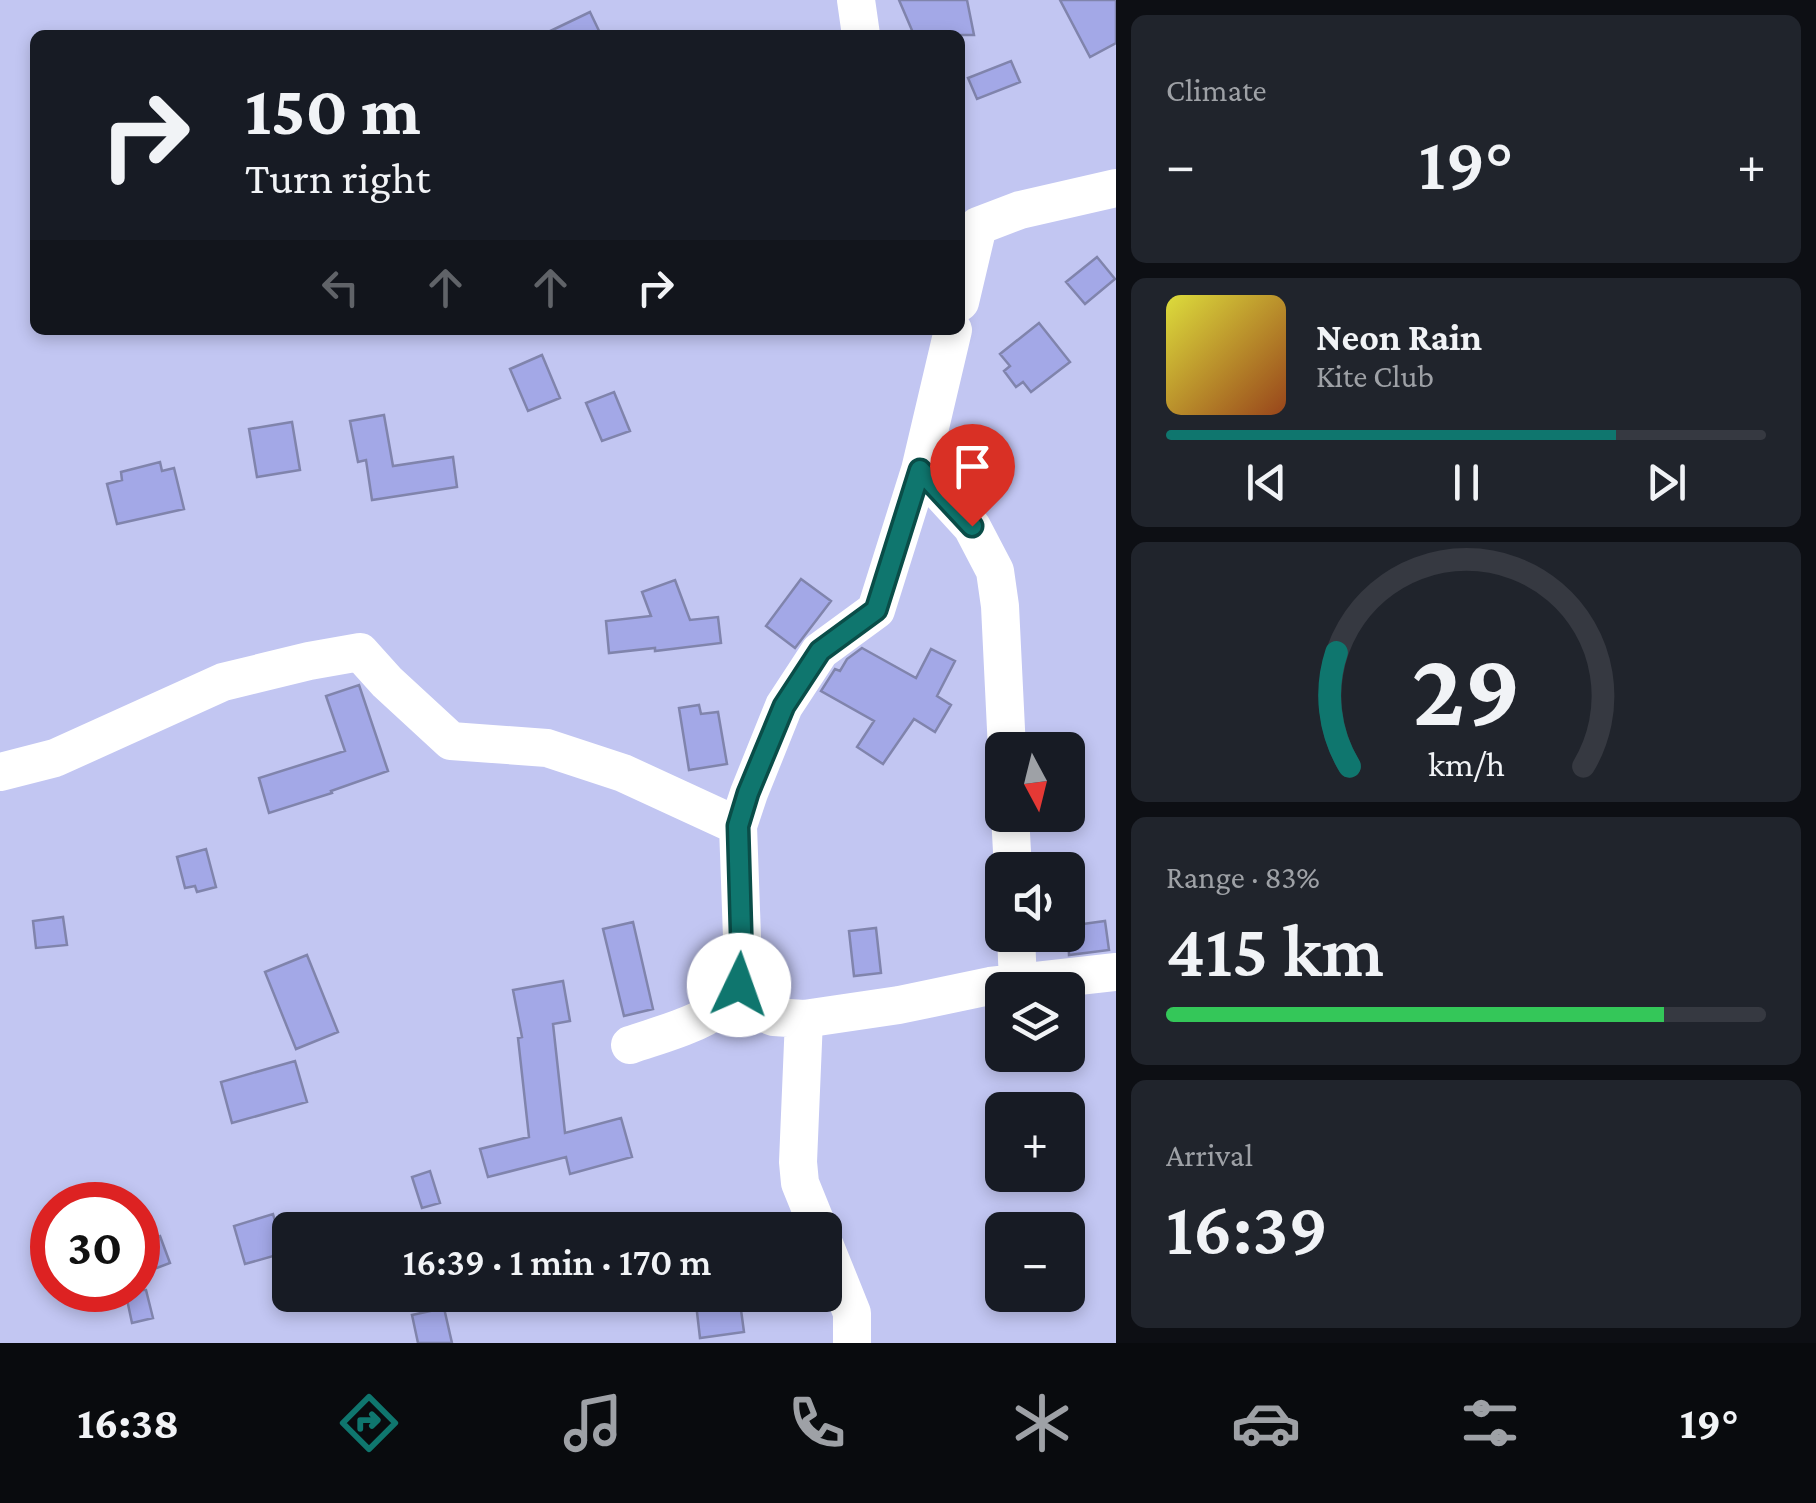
<!DOCTYPE html>
<meta charset="utf-8">
<style>
:root{--surface:#171b24;--page:#20242c;--text:#f1f3f6;--muted:#9ea1a6;--line:#363941;--accent:#0f766e}
body{margin:0;font-family:"Crimson Pro",serif;background:var(--page);color:var(--text);height:100vh;display:flex;flex-direction:column;font-size:38px;white-space:nowrap}
*{box-sizing:border-box;margin:0}
p{font-size:32px;color:var(--muted)}
.icon{flex:none;width:55px;height:55px;fill:none;stroke:currentColor;stroke-width:2;stroke-linecap:round;stroke-linejoin:round}
.map{position:relative;flex:1;overflow:hidden}
.sheet{display:flex;flex-direction:column;gap:15px;padding:15px;background:#0d0f14;width:700px}
.sheet>*{flex:none}
.banner{position:absolute;left:30px;top:30px;width:935px;height:305px;border-radius:15px;box-shadow:0 5px 15px #0003;background:#171b24;color:var(--text);overflow:hidden}
.needle{width:65px;rotate:173deg}
.buttons{position:absolute;left:985px;top:732px;display:grid;gap:20px}
.buttons a{display:grid;place-items:center;width:100px;height:100px;border-radius:15px;background:var(--surface);box-shadow:0 5px 15px #0003;font-size:50px}
.speed{position:absolute;left:30px;top:1182px;display:flex;gap:20px;font-size:50px;font-weight:700;text-align:center}
.speed>*{display:grid;place-content:center;width:130px;height:130px;border-radius:50%;background:var(--surface);box-shadow:0 5px 15px #0003;line-height:1}
.speed .limit{border:15px solid #d22;background:#fff;color:#111}
.pin{position:absolute;display:grid;place-items:center;width:85px;height:85px;color:#fff;margin:-102px -42px;border-radius:50% 50% 50% 0;rotate:-45deg;box-shadow:0 0 10px #0007}
.pin .icon{rotate:45deg}
.me{position:absolute;width:110px;margin:-55px;rotate:3deg;stroke-linejoin:round;filter:drop-shadow(0 0 8px #0008)}
.turn{display:flex;align-items:center;gap:35px;height:210px;padding:0 50px;font-size:45px}
.turn .icon{width:130px;height:130px;stroke-width:2.5}
.turn b{display:block;font-size:70px;line-height:85px}
.lanes{display:flex;align-items:center;height:95px;padding:0 50px;background:#0003;justify-content:center;gap:50px;direction:ltr}
.lanes .off{opacity:.35}
.big{font-size:75px;font-weight:600;line-height:1.1}
.sheet .widget{flex:1;display:flex;flex-direction:column;justify-content:center;gap:15px;min-width:0;padding:0 35px;border-radius:15px;background:var(--page)}
.sheet .dial{align-items:center;gap:0}
.dial svg{height:260px;overflow:visible;fill:none;stroke:var(--line);stroke-width:7;stroke-linecap:round;text-anchor:middle}
.dial text{fill:var(--text);stroke:none}
.song{display:flex;align-items:center;gap:30px}
.cover{width:120px;height:120px;border-radius:15px;background:linear-gradient(135deg,hsl(60 70% 55%),hsl(20 70% 35%))}
.played{height:10px;border-radius:5px;background:linear-gradient(90deg,var(--accent) 75%,var(--line) 75%)}
.keys{display:flex;justify-content:space-around;direction:ltr}
.heat{display:flex;justify-content:space-between;align-items:center;font-size:55px;direction:ltr}
.charge{height:15px;border-radius:8px;background:linear-gradient(90deg,#34c759 83%,var(--line) 0)}
.trip{position:absolute;left:272px;top:1212px;width:570px;height:100px;border-radius:15px;background:var(--surface);box-shadow:0 5px 15px #0003;font-weight:600;line-height:100px;text-align:center}
.menu{display:flex;height:160px;justify-content:space-around;align-items:center;background:#090b0e;color:var(--muted)}
.menu .icon{width:70px;height:70px}
.menu .active{color:var(--accent)}
.menu b{font-size:45px;color:var(--text)}
main{display:flex;flex:1;min-height:0}
.map>svg:first-child{display:block}
.building{fill:#a3a8e7;stroke:#8084ac;stroke-width:2.5}
.lines{fill:none;stroke-linecap:round;stroke-linejoin:round}
.minor{stroke:#fff;stroke-width:38}
.route-casing{stroke:#0a4d48;stroke-width:25}
.route{stroke:#0f766e;stroke-width:18}
</style>
<main>
<div class="map">
<svg width="1116" height="1343" viewBox="0 0 1116 1343">
<rect width="100%" height="100%" fill="#c2c6f2"/>
<path class="building" d="M899 0H967L974 35H914Z
M1060 0H1116V43L1090 57Z
M590 12 601 35H542Z
M1011 61 1020 82 977 99 968 78Z
M1097 257 1115 279 1085 304 1066 282Z
M1039 323 1070 362 1031 392 1023 382 1016 387 1004 371 1010 366 1000 354Z
M542 355 560 398 528 411 510 369Z
M614 392 630 431 602 441 586 403Z
M384 415 393 466 453 457 457 487 372 500 366 460 358 462 350 421Z
M292 422 300 470 257 477 249 429Z
M160 462 162 471 174 468 184 509 117 524 107 484 122 480 121 472Z
M801 579 831 601 795 648 766 626Z
M675 580 690 620 718 617 721 643 655 651V648L609 653 606 621 651 616 642 592Z
M862 648 916 678 931 649 955 661 937 696 951 705 935 732 914 719 883 764 857 747 874 721 821 691 835 669 840 671 847 659Z
M359 685 388 771 331 791 332 793 269 813 259 778 345 751 326 696Z
M699 705 701 714 718 712 727 764 689 770 679 708Z
M206 849 216 887 197 892 195 886 185 888 177 857Z
M63 917 67 945 36 948 33 921Z
M1105 921 1109 950 1069 955 1068 926Z
M633 922 653 1009 624 1016 603 929Z
M876 928 881 973 854 976 849 931Z
M307 955 338 1032 296 1049 265 972Z
M563 981 570 1021 553 1024 565 1133 621 1118 632 1157 570 1174 566 1157 488 1177 480 1149 529 1137 518 1038 522 1037 513 990Z
M295 1061 307 1102 232 1123 221 1082Z
M430 1171 440 1203 422 1208 412 1177Z
M273 1214 284 1253 245 1264 234 1226Z
M160 1236 170 1263 138 1275V1243Z
M125 1290H146L153 1318 132 1323Z
M695 1295H739L744 1332 700 1338Z
M444 1308 452 1343H418L412 1315Z"/>
<g class="lines">
<path class="minor" d="M856 0 861 35
M978 226 1020 210 1116 188
M960 302 978 226
M920 470 972 527 995 571 1000 606 1007 750
M0 772 55 758 223 682 309 661 360 652 387 682 451 741 547 748 623 773 738 826
M1010 815 1013 870
M1016 935 1018 983
M739 985 748 1004 760 1012 774 1017 804 1019 899 1005 990 986 1116 972
M804 1019 798 1162 800 1183 819 1230
M630 1045C661 1034 712 1022 732 996 739 986 740 976 743 965L738 826 749 793 784 706 820 651 876 610 920 470 953 330
M825 1246 852 1313V1343"/>
</g>
<g class="lines">
<g class="route-casing">
<path id="route" d="M739 985 742 965 738 826 748 793 784 706 820 651 876 610 920 470 972 526"/>
</g>
<use href="#route" class="route"/>
</g>
</svg>
<div class="buttons">
<a><svg class="needle" viewBox="-14 -14 28 28"><path d="M0-13l5 13h-10z" fill="#e53935"/><path d="M0 13l5-13h-10z" fill="#9ea1a6"/></svg></a>
<a><svg class="icon" aria-label="sound" viewBox="0 0 24 24"><path d="M4 9h4l5-4v14l-5-4H4zM17 9q2 3 0 6"/></svg></a>
<a><svg class="icon" aria-label="layers" viewBox="0 0 24 24"><path d="M12 4l9 5-9 5-9-5zM3 14l9 5 9-5"/></svg></a>
<a>+</a>
<a>−</a>
</div>
<div class="speed"><div class="limit">30</div></div>
<div class="pin" style="left:972px;top:526px;background:#d93025"><svg class="icon" aria-label="arrive" viewBox="0 0 24 24"><path d="M6 21V4h12l-3 4 3 4H6"/></svg></div>
<svg class="me" style="left:739px;top:985px" viewBox="-20 -20 40 40"><circle r="19" fill="#fff"/><path d="M0-13L10 11 0 6-10 11z" fill="#0f766e"/></svg>
<div class="trip">16:39 · 1 min · 170 m</div>
<div class="banner">
<div class="turn"><svg class="icon" aria-label="right" viewBox="0 0 24 24"><path d="M7 20v-9h11M14 6l5 5-5 5"/></svg><div><b>150 m</b>Turn right</div></div>
<div class="lanes"><svg class="icon off" aria-label="left" viewBox="0 0 24 24"><path d="M17 20v-9H6M10 6l-5 5 5 5"/></svg><svg class="icon off" aria-label="ahead" viewBox="0 0 24 24"><path d="M12 20V5M6 11l6-6 6 6"/></svg><svg class="icon off" aria-label="ahead" viewBox="0 0 24 24"><path d="M12 20V5M6 11l6-6 6 6"/></svg><svg class="icon" aria-label="right" viewBox="0 0 24 24"><path d="M7 20v-9h11M14 6l5 5-5 5"/></svg></div>
</div>
</div>
<section class="sheet">
<div class="widget"><p>Climate</p>
<div class="heat"><a>−</a><b class="big">19°</b><a>+</a></div>
</div>
<div class="widget">
<div class="song"><i class="cover"></i><div><b>Neon Rain</b><p>Kite Club</p></div></div>
<div class="played"></div>
<div class="keys"><svg class="icon" aria-label="previous" viewBox="0 0 24 24"><path d="M18 5L8 12l10 7zM5 5v14"/></svg><svg class="icon" aria-label="pause" viewBox="0 0 24 24"><path d="M8 5v14M16 5v14"/></svg><svg class="icon" aria-label="next" viewBox="0 0 24 24"><path d="M6 5l10 7-10 7zM19 5v14"/></svg></div>
</div>
<div class="widget dial"><svg viewBox="0 0 100 80">
<path d="M14 69A42 42 0 1 1 86 69"/>
<path d="M14 69A42 42 0 0 1 10 34" stroke="#0f766e"/>
<text x="50" y="56" font-size="32" font-weight="700">29</text>
<text x="50" y="72" font-size="11">km/h</text>
</svg></div>
<div class="widget"><p>Range · 83%</p><b class="big">415 km</b><div class="charge"></div></div>
<div class="widget"><p>Arrival</p><b class="big">16:39</b></div>
</section>
</main>
<nav class="menu">
<b>16:38</b>
<svg class="icon active" aria-label="directions" viewBox="0 0 24 24"><path d="M12 3l9 9-9 9-9-9zM9 14v-3h6M13 9l2 2-2 2"/></svg>
<svg class="icon" aria-label="music" viewBox="0 0 24 24"><path d="M9 18V5l10-2v13"/><circle cx="6" cy="18" r="3"/><circle cx="16" cy="16" r="3"/></svg>
<svg class="icon" aria-label="phone" viewBox="0 0 24 24"><path d="M5 4h4l2 5-3 2q2 4 5 5l2-3 5 2v4C11 20 4 13 5 4z"/></svg>
<svg class="icon" aria-label="climate" viewBox="0 0 24 24"><path d="M12 3v18M4 7l16 10M4 17L20 7"/></svg>
<svg class="icon" aria-label="car" viewBox="0 0 24 24"><path d="M5 17H2v-5l4-1 3-4h7l3 4 3 1v5h-3M9 17h6M6 11h13"/><circle cx="7" cy="17" r="2"/><circle cx="17" cy="17" r="2"/></svg>
<svg class="icon" aria-label="filters" viewBox="0 0 24 24"><path d="M4 7h16M4 17h16"/><circle cx="9" cy="7" r="2"/><circle cx="15" cy="17" r="2"/></svg>
<b>19°</b>
</nav>
